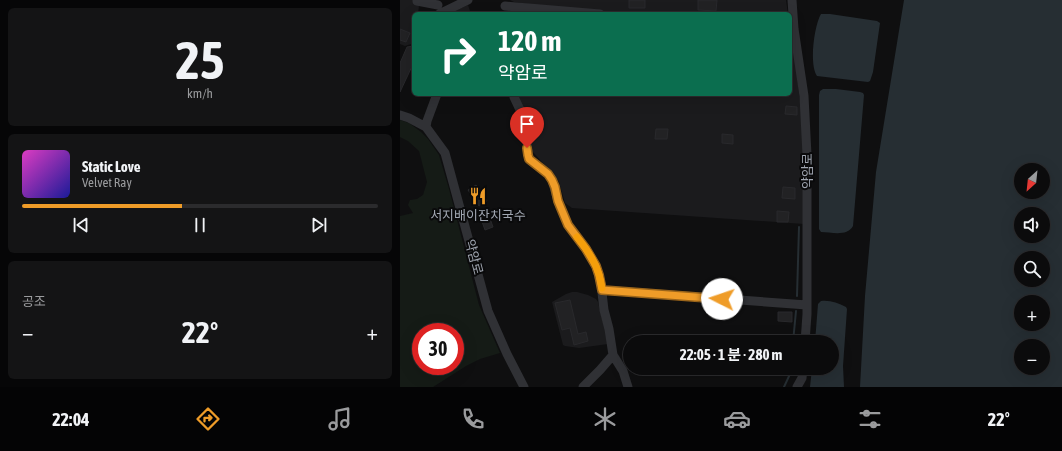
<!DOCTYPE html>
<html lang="ko">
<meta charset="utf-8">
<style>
:root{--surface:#0b0b0c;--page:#141415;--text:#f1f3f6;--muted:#9a9b9d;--line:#2b2b2d;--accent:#ef9c28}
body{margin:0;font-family:"Asap Condensed","Noto Sans KR",sans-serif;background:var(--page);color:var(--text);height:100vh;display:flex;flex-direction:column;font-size:15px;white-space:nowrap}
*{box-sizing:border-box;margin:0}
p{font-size:13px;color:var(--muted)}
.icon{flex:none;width:22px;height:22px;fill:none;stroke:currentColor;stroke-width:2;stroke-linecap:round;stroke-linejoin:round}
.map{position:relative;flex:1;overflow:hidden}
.side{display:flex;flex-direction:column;gap:8px;padding:8px;background:#060607;width:400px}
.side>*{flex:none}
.top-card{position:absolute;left:12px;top:12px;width:380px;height:84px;border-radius:6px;box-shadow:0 4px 16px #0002,0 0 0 1px var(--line);background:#0b6e4f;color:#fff;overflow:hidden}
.needle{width:26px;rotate:207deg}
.controls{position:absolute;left:614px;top:163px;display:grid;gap:8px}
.controls a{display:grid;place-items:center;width:36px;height:36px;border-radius:50%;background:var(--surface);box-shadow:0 4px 16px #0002,0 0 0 1px var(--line);font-size:20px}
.speed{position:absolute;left:12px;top:323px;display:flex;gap:8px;font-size:20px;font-weight:700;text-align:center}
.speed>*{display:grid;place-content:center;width:52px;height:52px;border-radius:50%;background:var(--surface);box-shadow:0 4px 16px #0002,0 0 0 1px var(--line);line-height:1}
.speed .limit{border:6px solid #d22;background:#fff;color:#111}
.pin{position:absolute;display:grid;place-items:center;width:34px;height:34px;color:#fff;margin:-41px -17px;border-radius:50% 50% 50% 0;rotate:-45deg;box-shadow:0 0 4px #0007}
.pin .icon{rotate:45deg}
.me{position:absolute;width:44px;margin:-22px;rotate:274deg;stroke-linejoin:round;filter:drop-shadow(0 0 3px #0008)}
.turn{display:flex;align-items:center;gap:14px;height:84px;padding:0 20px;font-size:18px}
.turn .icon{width:52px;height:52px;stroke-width:2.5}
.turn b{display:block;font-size:28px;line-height:34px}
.big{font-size:30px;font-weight:700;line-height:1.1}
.side .widget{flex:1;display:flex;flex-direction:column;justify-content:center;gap:6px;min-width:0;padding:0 14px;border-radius:6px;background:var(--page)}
.side .dial{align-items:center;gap:0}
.dial b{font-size:52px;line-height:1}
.song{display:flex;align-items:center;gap:12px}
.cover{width:48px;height:48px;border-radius:6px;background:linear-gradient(135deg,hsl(310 70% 55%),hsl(240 70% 35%))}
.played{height:4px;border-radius:2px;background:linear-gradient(90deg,var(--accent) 45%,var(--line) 45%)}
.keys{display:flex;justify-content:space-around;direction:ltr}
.heat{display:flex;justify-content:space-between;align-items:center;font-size:22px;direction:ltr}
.trip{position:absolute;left:223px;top:335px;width:216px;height:40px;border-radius:20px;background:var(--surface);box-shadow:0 4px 16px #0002,0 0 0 1px var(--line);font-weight:700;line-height:40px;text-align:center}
.tabs{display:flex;height:64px;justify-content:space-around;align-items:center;background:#040405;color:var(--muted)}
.tabs .icon{width:28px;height:28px}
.tabs .on{color:var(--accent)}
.tabs b{font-size:18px;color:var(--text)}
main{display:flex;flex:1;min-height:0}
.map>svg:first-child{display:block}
.built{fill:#1b1b1d}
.green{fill:#151b16;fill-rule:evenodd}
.water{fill:#262e33;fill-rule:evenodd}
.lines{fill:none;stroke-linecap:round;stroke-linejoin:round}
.stream{stroke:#262e33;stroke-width:2}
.building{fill:#222224;stroke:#29292c}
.minor{stroke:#303135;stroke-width:9}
.route-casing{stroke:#9b651a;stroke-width:10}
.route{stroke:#ef9c28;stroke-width:7}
.slow{stroke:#f59e0b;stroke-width:7}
.labels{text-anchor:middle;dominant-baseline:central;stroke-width:4;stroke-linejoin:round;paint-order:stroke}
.street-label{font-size:13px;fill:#a0a6b1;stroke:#0a0a0b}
.poi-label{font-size:13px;fill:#a0a6b1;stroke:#0a0a0b}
</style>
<main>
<section class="side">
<div class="widget dial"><b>25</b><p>km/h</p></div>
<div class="widget">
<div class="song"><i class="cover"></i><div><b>Static Love</b><p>Velvet Ray</p></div></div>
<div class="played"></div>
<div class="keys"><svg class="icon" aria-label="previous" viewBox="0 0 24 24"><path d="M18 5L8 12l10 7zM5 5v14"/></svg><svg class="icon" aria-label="pause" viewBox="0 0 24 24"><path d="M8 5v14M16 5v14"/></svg><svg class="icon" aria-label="next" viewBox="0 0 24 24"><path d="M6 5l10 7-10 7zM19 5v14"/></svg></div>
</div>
<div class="widget"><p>공조</p>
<div class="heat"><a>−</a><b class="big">22°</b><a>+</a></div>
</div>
</section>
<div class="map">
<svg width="662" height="387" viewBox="0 0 662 387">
<rect width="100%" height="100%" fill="#0f0f10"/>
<path class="built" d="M0 0H22L19 6 18 14H14V43L5 46 0 44Z
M110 0H386L388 14H220L178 11 114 2Z
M68 5 71 14H47Z
M390 32 392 34 403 126 404 224 172 208 165 203 159 182 156 178 132 151 118 94H390Z
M172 292H177L188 295 196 299 198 302 202 319 206 331 208 344 179 348 165 346 163 345 152 302 166 294Z"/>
<path class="green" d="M0 120 9 123 21 132 28 139 39 155 49 189 79 305 100 353 80 359 66 366 33 387H0V216L13 213 8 205 10 200 17 199 23 195 27 182 19 151 8 141 0 137ZM21 332H55V366H21Z"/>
<path class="water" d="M504 0H662V387H460L465 296 476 172ZM621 170H643V192H621ZM621 214H643V236H621ZM621 258H643V280H621ZM621 302H643V324H621ZM621 346H643V368H621Z
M421 14H430L477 21 480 23 473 72 470 81 468 82 417 76C409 65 414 26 421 14Z
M423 89H436L460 92 463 93 464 95 453 226C447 237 431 232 421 232L419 229V95L420 91Z
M421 301C430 300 438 303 446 307L447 309 443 366 444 387H410L412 368H432V342H415L418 304Z"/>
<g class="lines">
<path class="stream" d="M397 296 399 227
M393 342 396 311
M384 387 390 374 391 368"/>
</g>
<path class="building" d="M229 0H245V8H229Z
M298 0H317L316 11 298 10Z
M0 29 10 33 6 42 0 40Z
M14 46V62L0 92V63L7 47Z
M386 106 397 107V115L385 114Z
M256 129H268L267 139H255Z
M322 134 333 135V144L322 143Z
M76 185 87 201 79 206 68 190Z
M383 187 395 188V199L382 198Z
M377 211 389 212 388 222H377Z
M88 213 93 227 85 230 80 216Z
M170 300 178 334 186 332 188 341 174 345 170 328 162 330 155 303Z
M378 312H392V322L378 321Z"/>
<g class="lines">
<path class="minor" d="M17 0V1L38 5
M392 0 394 29 404 96 407 155V314L405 342
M105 6 200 14
M39 14 68 0
M37 94 27 121 26 127 45 153 88 311 107 354 124 387
M114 94V97L122 114 126 128 128 155 129 159 148 174 152 180 158 201 168 225 186 249 196 266 201 284 204 310 209 329 213 355 223 371 228 387
M0 115 9 118 26 127
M202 290 407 305
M183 387 200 370 213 355
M397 387 402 378 403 368"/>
</g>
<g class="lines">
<g class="route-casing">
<path id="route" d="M127 148 128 155 129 159 148 174 152 180 155 187 158 201 168 225 186 249 196 266 199 275 202 290 322 299"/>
</g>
<use href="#route" class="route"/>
<path class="slow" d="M177 237C190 253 199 267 202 288"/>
</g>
<defs>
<g id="restaurant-bare" transform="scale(1.38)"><path d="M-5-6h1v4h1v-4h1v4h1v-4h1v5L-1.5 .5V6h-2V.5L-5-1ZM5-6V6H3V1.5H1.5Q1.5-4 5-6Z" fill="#ef9c28" stroke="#0a0a0b" stroke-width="2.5" paint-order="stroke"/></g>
</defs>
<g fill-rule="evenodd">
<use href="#restaurant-bare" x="78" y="196"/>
</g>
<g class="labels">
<g class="street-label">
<text transform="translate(407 171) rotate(-90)">약암로</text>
<text transform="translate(74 257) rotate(75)">약암로</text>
</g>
<g class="poi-label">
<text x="78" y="215">서지배이잔치국수</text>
</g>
</g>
</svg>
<div class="controls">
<a><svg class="needle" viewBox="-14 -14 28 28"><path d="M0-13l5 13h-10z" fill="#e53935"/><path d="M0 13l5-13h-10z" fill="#9a9b9d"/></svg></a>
<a><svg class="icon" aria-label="sound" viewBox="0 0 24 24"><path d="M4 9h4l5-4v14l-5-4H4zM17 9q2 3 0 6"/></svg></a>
<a><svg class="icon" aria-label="search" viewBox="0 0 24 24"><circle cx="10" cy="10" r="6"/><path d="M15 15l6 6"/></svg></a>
<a>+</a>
<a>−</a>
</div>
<div class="speed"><div class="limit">30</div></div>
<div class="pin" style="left:127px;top:148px;background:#d93025"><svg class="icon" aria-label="arrive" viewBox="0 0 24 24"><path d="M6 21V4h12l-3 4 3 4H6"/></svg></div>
<svg class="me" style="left:322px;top:299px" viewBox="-20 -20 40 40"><circle r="19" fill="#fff"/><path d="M0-13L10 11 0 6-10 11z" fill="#ef9c28"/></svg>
<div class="trip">22:05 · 1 분 · 280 m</div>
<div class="top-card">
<div class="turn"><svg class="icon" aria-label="right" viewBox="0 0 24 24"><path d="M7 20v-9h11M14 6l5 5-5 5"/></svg><div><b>120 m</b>약암로</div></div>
</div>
</div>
</main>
<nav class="tabs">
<b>22:04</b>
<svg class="icon on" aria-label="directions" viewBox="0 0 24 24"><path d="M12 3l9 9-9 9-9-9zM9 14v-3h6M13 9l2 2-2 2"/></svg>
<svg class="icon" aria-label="music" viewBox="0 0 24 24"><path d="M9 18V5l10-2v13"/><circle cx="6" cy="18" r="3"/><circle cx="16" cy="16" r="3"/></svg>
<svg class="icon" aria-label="phone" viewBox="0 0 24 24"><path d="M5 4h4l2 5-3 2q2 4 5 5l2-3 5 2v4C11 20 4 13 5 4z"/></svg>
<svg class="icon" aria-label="climate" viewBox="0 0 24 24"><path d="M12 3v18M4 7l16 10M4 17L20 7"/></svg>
<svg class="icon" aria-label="car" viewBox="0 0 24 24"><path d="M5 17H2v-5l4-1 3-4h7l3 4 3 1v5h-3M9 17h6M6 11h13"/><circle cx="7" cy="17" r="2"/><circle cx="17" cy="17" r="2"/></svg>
<svg class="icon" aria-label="filters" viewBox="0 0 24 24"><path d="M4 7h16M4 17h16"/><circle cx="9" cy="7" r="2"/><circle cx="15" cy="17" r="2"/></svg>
<b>22°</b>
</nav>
